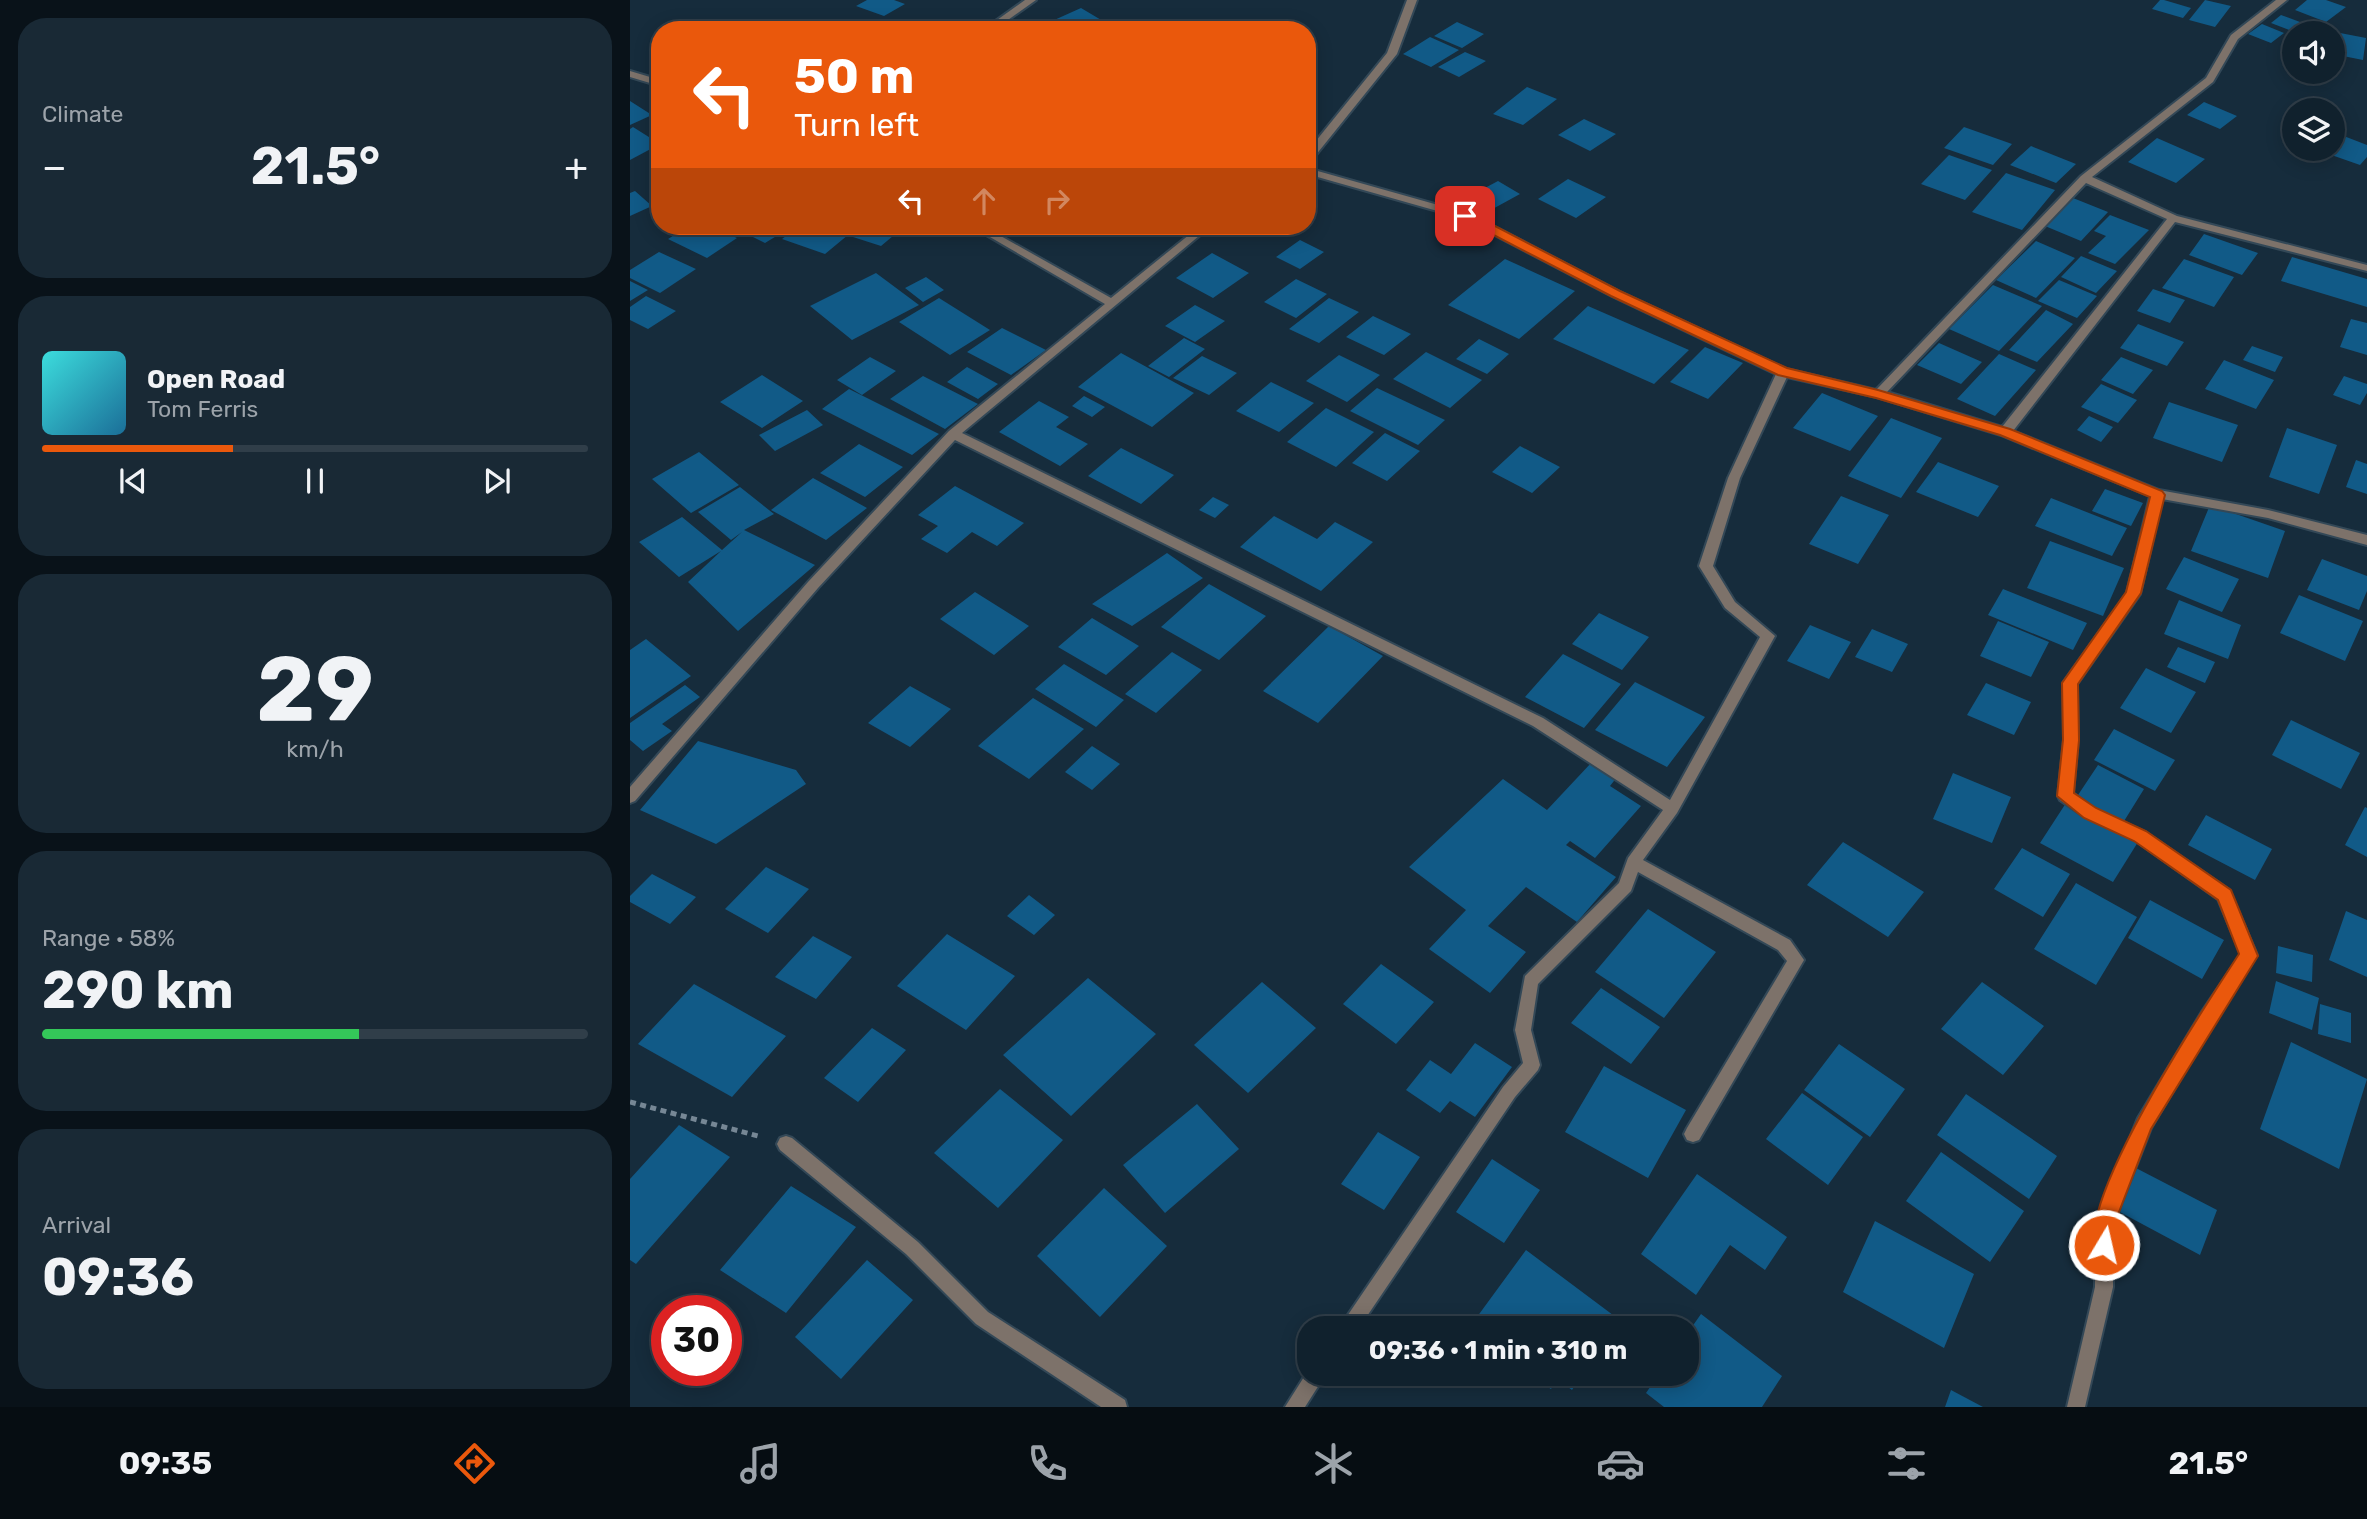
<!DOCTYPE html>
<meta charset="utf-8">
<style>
:root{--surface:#10212d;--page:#192935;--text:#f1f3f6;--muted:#9ca3aa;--line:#303e49;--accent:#ea580c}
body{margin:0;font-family:Rubik,sans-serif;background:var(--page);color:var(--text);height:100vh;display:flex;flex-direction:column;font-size:26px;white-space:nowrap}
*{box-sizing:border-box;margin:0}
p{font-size:23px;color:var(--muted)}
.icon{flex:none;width:38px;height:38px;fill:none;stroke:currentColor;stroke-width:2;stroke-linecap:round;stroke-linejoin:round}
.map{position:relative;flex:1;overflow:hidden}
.drawer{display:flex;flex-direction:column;gap:18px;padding:18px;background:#091219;width:630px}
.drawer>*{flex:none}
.top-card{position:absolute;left:21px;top:21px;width:665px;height:214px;border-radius:28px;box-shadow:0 4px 18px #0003,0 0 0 2px var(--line);background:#ea580c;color:#fff;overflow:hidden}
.tools{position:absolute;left:1652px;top:21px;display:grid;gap:14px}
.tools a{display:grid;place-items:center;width:63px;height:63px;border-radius:50%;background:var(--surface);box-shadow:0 4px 18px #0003,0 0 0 2px var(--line);font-size:35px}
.speed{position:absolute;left:21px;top:1295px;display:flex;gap:14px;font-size:35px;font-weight:700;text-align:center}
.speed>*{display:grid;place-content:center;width:91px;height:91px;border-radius:50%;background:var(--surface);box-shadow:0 4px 18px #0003,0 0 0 2px var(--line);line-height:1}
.speed .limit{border:10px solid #d22;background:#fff;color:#111}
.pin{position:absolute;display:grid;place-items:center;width:60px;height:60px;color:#fff;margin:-30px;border-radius:14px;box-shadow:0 4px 10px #0006}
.me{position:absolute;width:77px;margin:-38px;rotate:9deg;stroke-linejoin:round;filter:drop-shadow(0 0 5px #0008)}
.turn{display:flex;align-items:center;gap:24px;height:147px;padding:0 28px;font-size:32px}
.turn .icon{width:91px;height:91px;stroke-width:2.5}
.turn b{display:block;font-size:49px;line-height:60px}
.lanes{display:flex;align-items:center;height:66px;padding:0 28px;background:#0003;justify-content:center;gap:35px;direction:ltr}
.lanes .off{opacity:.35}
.big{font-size:52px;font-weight:700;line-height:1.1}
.drawer .tile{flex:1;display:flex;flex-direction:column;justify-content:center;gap:10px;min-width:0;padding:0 24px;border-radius:28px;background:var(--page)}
.drawer .dial{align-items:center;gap:0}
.dial b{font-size:91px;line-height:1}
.song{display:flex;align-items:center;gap:21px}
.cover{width:84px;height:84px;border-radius:10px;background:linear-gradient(135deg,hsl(180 70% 55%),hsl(200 70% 35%))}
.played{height:7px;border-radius:4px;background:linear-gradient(90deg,var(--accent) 35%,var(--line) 35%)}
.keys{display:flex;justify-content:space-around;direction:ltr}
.heat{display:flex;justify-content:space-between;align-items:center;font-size:38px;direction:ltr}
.charge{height:10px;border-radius:5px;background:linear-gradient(90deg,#34c759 58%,var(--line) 0)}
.trip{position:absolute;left:667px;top:1316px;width:402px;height:70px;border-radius:28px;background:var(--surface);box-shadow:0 4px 18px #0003,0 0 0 2px var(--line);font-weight:700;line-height:70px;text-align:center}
.dock{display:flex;height:112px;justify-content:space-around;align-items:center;background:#060d12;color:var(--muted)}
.dock .icon{width:49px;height:49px}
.dock .on{color:var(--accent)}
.dock b{font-size:32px;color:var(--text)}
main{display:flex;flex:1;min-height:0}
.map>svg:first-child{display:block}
.building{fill:#115a87}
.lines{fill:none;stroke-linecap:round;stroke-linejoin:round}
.street-casing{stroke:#334857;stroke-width:4}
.path{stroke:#768795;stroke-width:5;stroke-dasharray:6 4.5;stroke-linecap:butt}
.street{fill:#7d726a;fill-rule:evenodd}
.route{fill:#ea580c;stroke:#983908;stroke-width:2}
</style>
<main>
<section class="drawer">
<div class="tile"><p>Climate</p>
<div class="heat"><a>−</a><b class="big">21.5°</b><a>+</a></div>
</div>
<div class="tile">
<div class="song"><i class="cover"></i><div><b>Open Road</b><p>Tom Ferris</p></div></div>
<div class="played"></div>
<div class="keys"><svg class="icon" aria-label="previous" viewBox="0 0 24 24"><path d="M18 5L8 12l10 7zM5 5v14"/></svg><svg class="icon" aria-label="pause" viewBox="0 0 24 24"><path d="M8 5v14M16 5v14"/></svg><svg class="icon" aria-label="next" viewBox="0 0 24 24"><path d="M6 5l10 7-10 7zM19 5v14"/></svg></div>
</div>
<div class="tile dial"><b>29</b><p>km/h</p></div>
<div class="tile"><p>Range · 58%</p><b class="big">290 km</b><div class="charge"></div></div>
<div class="tile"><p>Arrival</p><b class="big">09:36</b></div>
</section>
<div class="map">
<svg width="1737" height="1407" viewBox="0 0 1737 1407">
<rect width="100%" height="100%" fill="#162c3c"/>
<path class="building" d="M237 0H264L275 4 254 16 226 6Z
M1530 0H1534L1561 8 1553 18 1522 9Z
M1575 0 1601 6 1585 27 1559 20Z
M1677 0H1696L1716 7 1696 22 1665 10Z
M451 8 483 27 476 30H402Z
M1651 15 1686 28 1680 33H1667L1641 23Z
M827 22 854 34 832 48 804 36Z
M1632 24 1654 33 1641 43 1618 34Z
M1705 32 1736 38 1733 60 1703 54Z
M800 37 829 50 801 67 773 54Z
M835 52 856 61 829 77 808 67Z
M897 87 927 99 893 125 863 114Z
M0 101 22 115 0 125Z
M1574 102 1607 116 1590 129 1557 115Z
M954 119 986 134 960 151 928 135Z
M3 127 30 144 0 160V129Z
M1334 127 1382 144 1363 165 1314 148Z
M1706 133 1737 145V157L1730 165 1690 151 1703 149Z
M1527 138 1575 159 1546 183 1498 162Z
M1401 146 1446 164 1426 183 1380 165Z
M1319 155 1362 170 1335 200 1291 184Z
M1376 173 1425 190 1392 230 1342 212Z
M938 179 976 197 946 218 908 199Z
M868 181 890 194 859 211 838 197Z
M5 191 22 206 0 216V193Z
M1443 198 1478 212 1451 241 1415 226Z
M1480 215 1519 230 1485 264 1458 253 1476 236 1464 231Z
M59 226H79L107 238 77 258 38 239Z
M117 226H153L158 229 135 243 109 230Z
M169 226H211L224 230 195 254 152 239Z
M237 226H275L251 246 223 237Z
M1574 234 1628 253 1612 275 1559 255Z
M670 240 694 252 670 269 646 257Z
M1406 241 1445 258 1406 298 1366 280Z
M29 252 66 269 30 293 0 278V270Z
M582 253 619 273 583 298 546 278Z
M1451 256 1487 271 1466 293 1431 277Z
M1662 257 1737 279V307L1651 281Z
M875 259 945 291 889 339 818 305Z
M1554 259 1604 277 1584 307 1532 288Z
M246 273 289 305 222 340 180 306Z
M296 277 314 290 293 302 275 288Z
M666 279 697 294 666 318 634 302Z
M1429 280 1467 296 1447 318 1408 301Z
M0 281 18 290 0 301Z
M1363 285 1412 306 1369 351 1319 329Z
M1523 289 1555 300 1540 323 1507 311Z
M16 296 46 311 18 329 0 320V307Z
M309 298 360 330 320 355 269 322Z
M699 298 729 312 689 343 659 329Z
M565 305 595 321 565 342 535 326Z
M958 306 1059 350 1024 384 923 339Z
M1416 310 1443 324 1407 362 1379 350Z
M743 316 781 334 754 355 716 337Z
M1721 319 1737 323V355L1710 347Z
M1508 324 1554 342 1537 366 1490 348Z
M372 328 416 350 381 375 337 352Z
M554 338 575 349 539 377 518 366Z
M849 339 879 354 857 374 826 359Z
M1309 343 1352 362 1331 384 1287 365Z
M1622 346 1653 357 1645 372 1613 360Z
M1075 347 1113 363 1078 399 1040 382Z
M796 352 852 380 820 408 763 379Z
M491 353 564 393 522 427 448 387Z
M1369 354 1406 370 1365 416 1327 399Z
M709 355 750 375 717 402 676 381Z
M572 356 607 373 579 395 543 378Z
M240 357 266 371 232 395 207 380Z
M1491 357 1523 370 1503 394 1471 380Z
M1594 360 1644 380 1626 409 1575 389Z
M337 367 368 384 348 399 317 382Z
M132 375 173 401 132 428 90 402Z
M293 376 348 404 315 429 260 399Z
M1714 376 1737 384V393L1730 405 1703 395Z
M641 382 684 403 649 432 606 411Z
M1471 384 1507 400 1488 423 1451 407Z
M747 388 815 420 788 445 720 411Z
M219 389 309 434 282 455 192 409Z
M1192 393 1248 416 1220 451 1163 428Z
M454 396 475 407 462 417 442 406Z
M409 401 439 417 426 427 458 444 430 466 369 432Z
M1539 402 1608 425 1592 462 1523 438Z
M696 408 744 432 706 467 657 442Z
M177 410 193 425 145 451 129 435Z
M1459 416 1483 427 1471 442 1447 430Z
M1261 418 1312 438 1271 498 1218 476Z
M1657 428 1707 445 1689 494 1639 477Z
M755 433 790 451 757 481 722 463Z
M229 444 273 467 235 497 190 473Z
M890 446 930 467 902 493 862 472Z
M491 448 544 475 511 504 458 476Z
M69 452 109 485 61 513 22 479Z
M1726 460 1737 464V494L1716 487Z
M1308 462 1369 486 1348 517 1286 492Z
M183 478 237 508 196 540 141 510Z
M325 486 394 523 367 546 342 532 317 553 291 539 308 526 288 515Z
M110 487 144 514 114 530 185 565 108 631 58 582 91 551 49 577 9 542 52 517 92 550 112 532 101 540 68 512Z
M1475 489 1513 503 1501 526 1462 511Z
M1211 496 1259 515 1228 564 1179 544Z
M583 497 599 505 585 518 569 510Z
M1421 498 1497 528 1482 556 1405 526Z
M1580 505 1655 531 1638 578 1561 551Z
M644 516 687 539 705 522 743 542 691 591 610 547Z
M1420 541 1494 568 1473 616 1397 588Z
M537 553 573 578 502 626 462 604Z
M1554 557 1609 579 1592 612 1536 589Z
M1692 559 1737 576V591L1729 610 1677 590Z
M579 584 636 616 589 660 531 627Z
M1373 589 1457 623 1443 650 1358 615Z
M345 592 399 626 364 655 310 619Z
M1669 595 1733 621 1715 661 1650 633Z
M1549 600 1611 625 1598 659 1534 634Z
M969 613 1019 637 992 670 942 644Z
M462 618 509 646 476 675 428 647Z
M1368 621 1419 642 1401 677 1350 656Z
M1180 625 1221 642 1199 679 1157 661Z
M699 626 753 656 688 723 633 691Z
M1242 629 1278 644 1262 672 1225 657Z
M16 639 61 676 0 718V650Z
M1548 647 1585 662 1575 683 1537 667Z
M542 652 572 670 526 713 495 694Z
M933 654 991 684 954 728 895 697Z
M434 664 494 700 466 727 405 689Z
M1516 668 1566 692 1541 733 1490 708Z
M1005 682 1075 717 1037 767 965 730Z
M1356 683 1401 702 1384 735 1337 715Z
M55 685 70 697 32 724 42 731 13 751 0 740V723Z
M280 686 321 709 280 747 238 723Z
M403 698 454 729 399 779 348 746Z
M1661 720 1730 753 1711 789 1642 755Z
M1484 729 1545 760 1525 791 1464 760Z
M68 741 166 770 176 784 86 844 10 810Z
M462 746 490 764 462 790 435 772Z
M962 762 987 777 980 786 1011 806 965 858 940 841 936 845 986 877 947 922 896 887 858 926 896 952 860 993 799 949 836 910 779 867 873 779 917 810Z
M1468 765 1514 789 1491 826 1444 801Z
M1323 773 1381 797 1362 843 1303 819Z
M1436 803 1508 842 1483 882 1410 843Z
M1735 807 1737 808V857L1715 845Z
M1576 815 1642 849 1625 880 1558 845Z
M1213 842 1294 892 1258 937 1177 885Z
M1392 848 1440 874 1413 917 1364 889Z
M136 867 179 889 138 933 95 909Z
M22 874 66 897 40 924 0 902V896Z
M1446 883 1507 917 1466 985 1404 949Z
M399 895 425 915 404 935 377 916Z
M1520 900 1594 940 1572 979 1498 938Z
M1018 909 1086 952 1034 1018 965 972Z
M1716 911 1737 920V977L1699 960Z
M317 934 385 976 336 1030 267 986Z
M183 936 222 957 186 999 145 977Z
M1648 946 1683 955 1682 982 1646 973Z
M751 964 804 1002 766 1044 713 1004Z
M458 978 526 1034 441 1116 373 1055Z
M1646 981 1689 998 1682 1030 1639 1013Z
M632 982 686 1028 618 1093 564 1045Z
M1352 982 1414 1026 1373 1075 1311 1029Z
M64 984 156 1036 102 1097 8 1044Z
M971 988 1030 1027 1001 1064 941 1023Z
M1690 1004 1721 1013V1043L1688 1034Z
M242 1028 276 1050 228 1102 194 1078Z
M1661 1042 1737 1079 1709 1169 1630 1129Z
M845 1043 882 1067 845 1117 820 1101 810 1113 776 1090 800 1060 821 1074Z
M1209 1044 1275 1089 1240 1137 1174 1090Z
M974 1066 1056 1110 1018 1178 935 1132Z
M370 1089 433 1140 368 1208 304 1153Z
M1172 1093 1233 1137 1198 1185 1136 1139Z
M1336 1094 1427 1156 1399 1199 1307 1135Z
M567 1104 609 1149 535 1213 493 1165Z
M49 1125 100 1157 6 1264 0 1260V1179Z
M748 1132 790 1157 754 1210 711 1184Z
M1311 1152 1394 1211 1360 1262 1276 1201Z
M862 1159 910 1190 874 1243 826 1212Z
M1504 1167 1587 1210 1570 1255 1486 1210Z
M1067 1174 1157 1237 1135 1270 1100 1245 1066 1295 1011 1254Z
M161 1186 226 1227 156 1313 90 1270Z
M474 1188 537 1246 470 1317 407 1256Z
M1245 1221 1344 1274 1314 1348 1213 1292Z
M896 1250 991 1321 985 1328H862L847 1317Z
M237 1260 283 1300 211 1379 165 1337Z
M1071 1314 1152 1376 1132 1407H1034L1016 1393 1029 1374H1057V1334Z
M896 1374H953L942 1390 927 1379 921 1389Z
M1321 1390 1353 1407H1315Z"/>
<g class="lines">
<g class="street-casing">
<path id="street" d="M395 0H406L364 30H353Z
M777 0H787L767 54 681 161 677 162V152L757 53Z
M1646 0H1657L1608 39 1583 82 1462 177 1547 216 1737 265V271L1545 222 1383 431 1529 490 1638 510 1737 535V545L1638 518 1532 499 1510 594 1447 684 1448 739 1443 793 1465 809 1515 832 1599 890 1627 955 1585 1020 1521 1128 1483 1225V1287L1455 1407H1437L1465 1287V1225L1508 1118 1573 1010 1611 954 1588 899 1505 840 1455 817 1430 800 1428 796 1434 739 1433 683 1497 593 1520 496 1371 435 1247 397 1157 377 1110 478 1083 566 1105 602 1145 636 1047 813 1013 860 1160 940 1174 960 1069 1140 1063 1142 1057 1140 1054 1134 1057 1128 1157 961 1148 950 1008 872 1001 891 908 984 901 1030 910 1065 908 1070 885 1097 729 1328H709L873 1087 893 1063 885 1030 895 976 989 883 998 858 1033 810 903 726 325 440 188 588 5 801 0 803V787L178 582 319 431 475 304 341 226H353L481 298 570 226H581L332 433 913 718 1040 800 1130 637 1095 608 1069 566 1098 478 1146 374 982 296 832 218 677 174V168L840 214 990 292 1156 369 1246 390 1451 176 1576 78 1601 35ZM1456 183 1537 219 1372 427 1257 392Z
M0 71 30 80V86L0 77Z
M156 1136 162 1138 288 1242 358 1312 495 1400 497 1407H471L346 1324 276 1254 150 1150 147 1144 150 1138Z
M679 1369V1374H696L675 1407H655Z"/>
</g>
<path class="path" d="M0 1102 128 1136"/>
<use href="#street" class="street"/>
</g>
<path class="route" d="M831 213H840L990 291 1157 368 1248 390 1380 429 1532 491 1535 495 1511 593 1448 684 1449 740 1444 793 1466 808 1516 831 1601 890 1628 956 1521 1129 1484 1225 1481 1252 1474 1255 1466 1252C1445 1201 1577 1003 1609 954L1588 900 1504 841 1454 818 1427 796 1433 740 1432 683 1496 592 1520 497 1370 435 1246 398 1148 375 981 296 831 218Z"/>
</svg>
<div class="tools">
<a><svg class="icon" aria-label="sound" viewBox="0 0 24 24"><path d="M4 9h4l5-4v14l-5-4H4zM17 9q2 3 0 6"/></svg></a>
<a><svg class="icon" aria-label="layers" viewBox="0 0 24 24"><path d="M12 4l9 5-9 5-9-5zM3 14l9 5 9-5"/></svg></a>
</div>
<div class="speed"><div class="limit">30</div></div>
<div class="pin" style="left:835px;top:216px;background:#d93025"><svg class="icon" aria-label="arrive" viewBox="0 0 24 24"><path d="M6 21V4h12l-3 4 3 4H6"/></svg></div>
<svg class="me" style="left:1474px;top:1245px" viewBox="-20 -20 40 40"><circle r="17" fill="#ea580c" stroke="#fff" stroke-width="3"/><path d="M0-11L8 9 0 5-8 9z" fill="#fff"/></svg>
<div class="trip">09:36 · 1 min · 310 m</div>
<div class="top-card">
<div class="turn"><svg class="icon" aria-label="left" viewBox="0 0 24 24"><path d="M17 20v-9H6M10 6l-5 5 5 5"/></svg><div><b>50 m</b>Turn left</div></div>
<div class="lanes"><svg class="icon" aria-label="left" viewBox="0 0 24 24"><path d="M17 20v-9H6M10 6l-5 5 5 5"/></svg><svg class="icon off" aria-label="ahead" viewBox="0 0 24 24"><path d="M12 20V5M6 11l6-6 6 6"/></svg><svg class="icon off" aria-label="right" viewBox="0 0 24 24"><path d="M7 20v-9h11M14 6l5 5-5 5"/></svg></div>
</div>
</div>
</main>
<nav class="dock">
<b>09:35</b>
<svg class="icon on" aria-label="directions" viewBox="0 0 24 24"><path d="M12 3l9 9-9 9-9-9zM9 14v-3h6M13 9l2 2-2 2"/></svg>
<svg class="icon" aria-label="music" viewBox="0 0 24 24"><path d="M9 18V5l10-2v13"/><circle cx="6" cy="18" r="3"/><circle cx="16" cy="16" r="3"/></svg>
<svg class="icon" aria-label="phone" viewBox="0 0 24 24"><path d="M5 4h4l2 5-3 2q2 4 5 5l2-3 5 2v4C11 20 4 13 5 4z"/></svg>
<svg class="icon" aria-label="climate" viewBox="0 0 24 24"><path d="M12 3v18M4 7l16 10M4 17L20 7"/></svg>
<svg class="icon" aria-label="car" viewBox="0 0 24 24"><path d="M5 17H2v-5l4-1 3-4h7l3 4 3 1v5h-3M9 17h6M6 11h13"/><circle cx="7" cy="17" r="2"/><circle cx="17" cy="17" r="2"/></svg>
<svg class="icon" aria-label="filters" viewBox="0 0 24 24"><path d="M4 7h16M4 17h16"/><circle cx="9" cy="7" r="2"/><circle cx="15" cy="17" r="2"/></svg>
<b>21.5°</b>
</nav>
